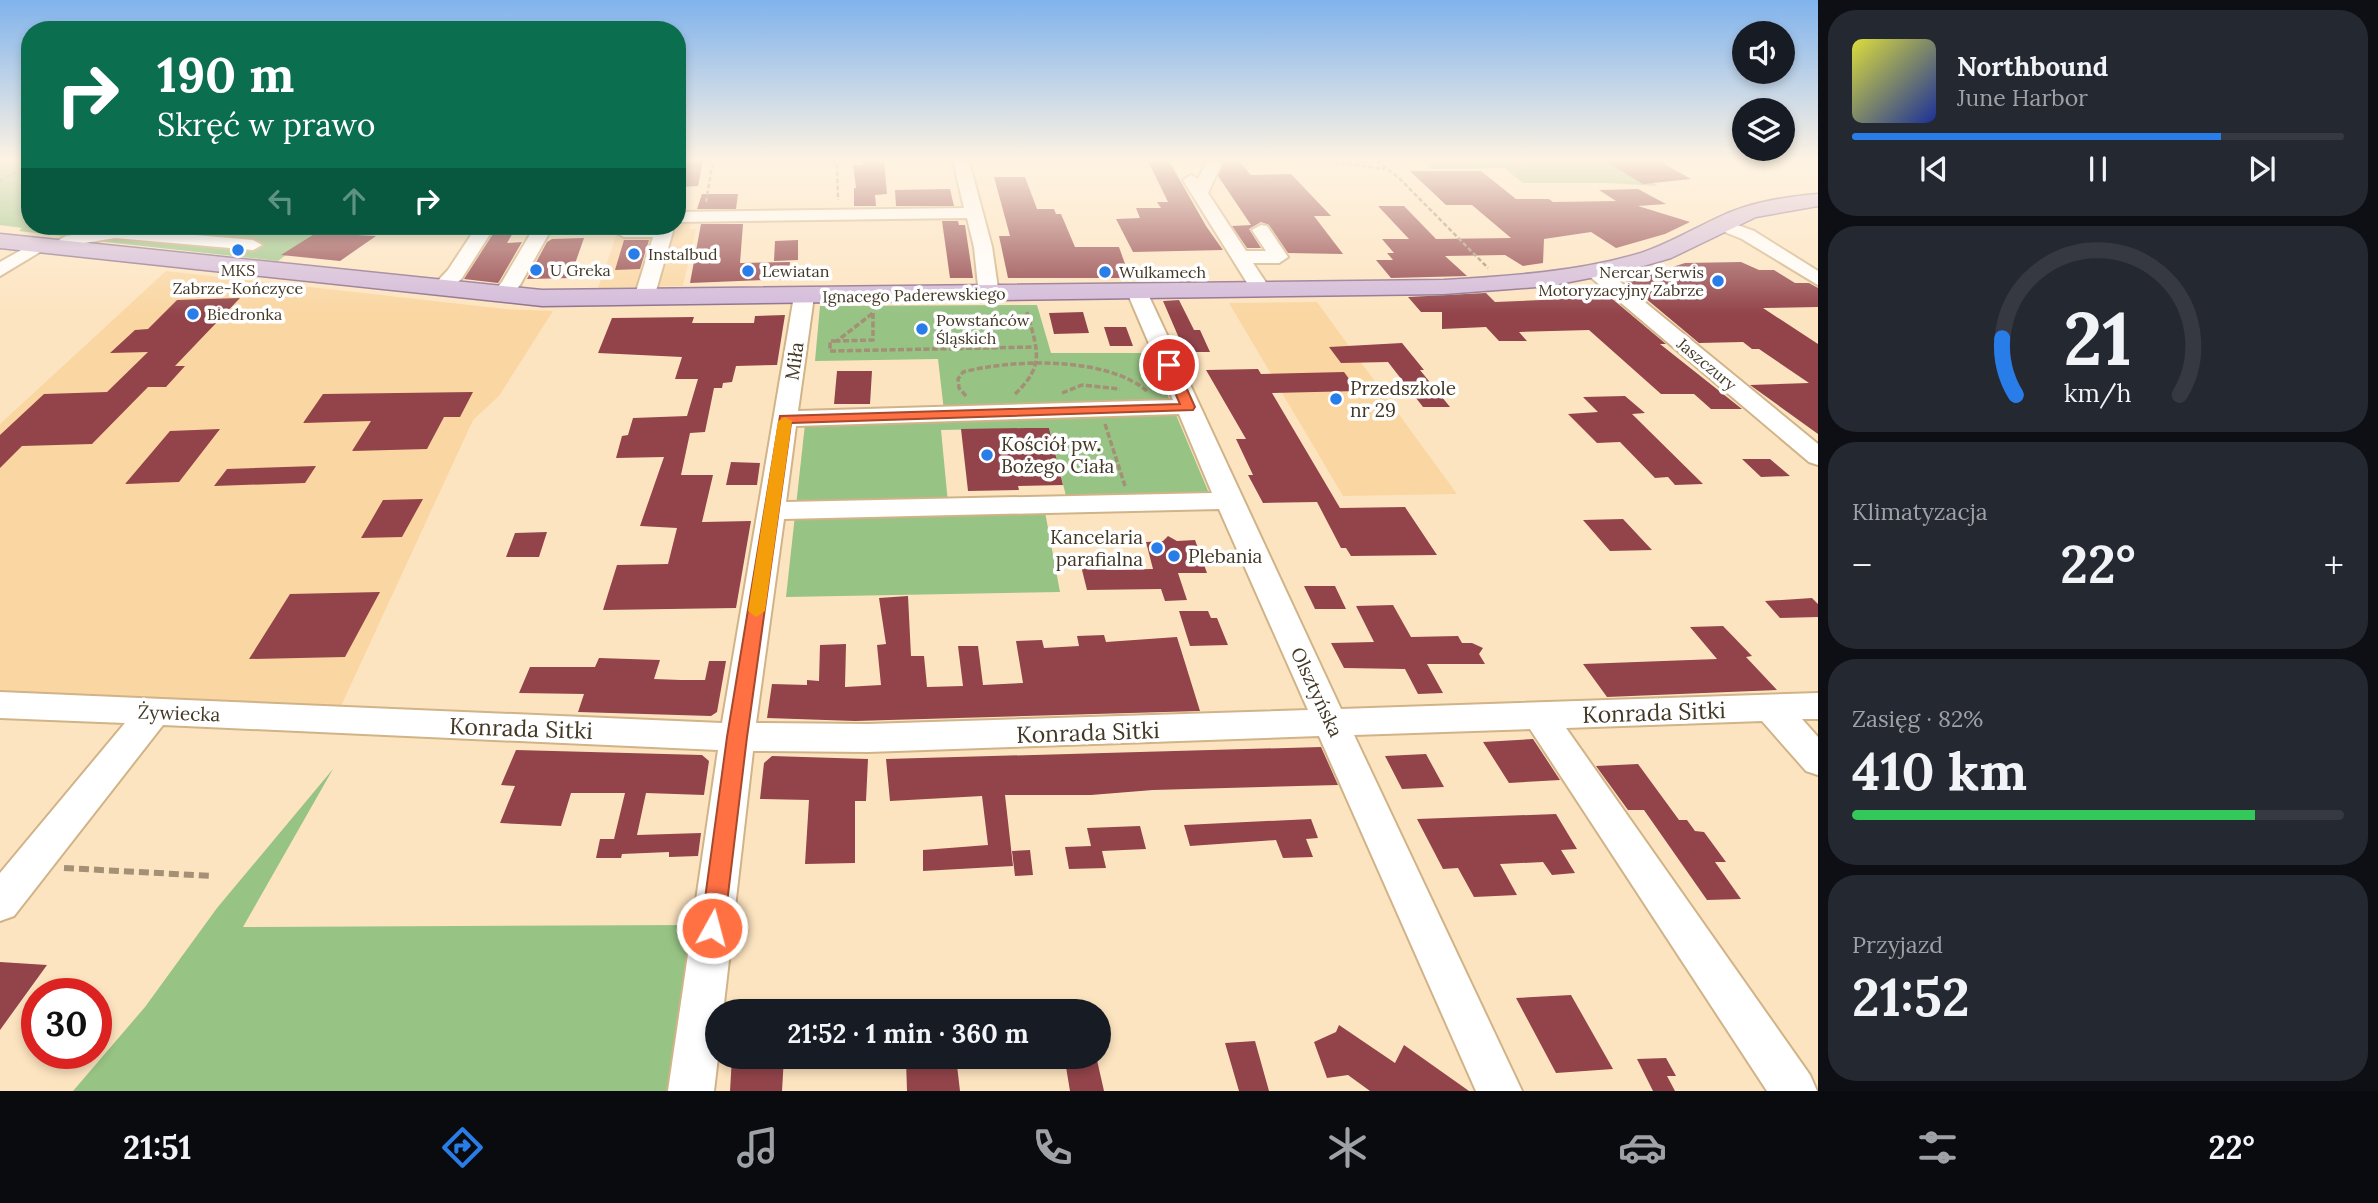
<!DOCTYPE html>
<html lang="pl">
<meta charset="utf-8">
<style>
:root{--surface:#171b24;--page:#242831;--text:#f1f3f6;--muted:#9ea1a6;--line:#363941;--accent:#297de8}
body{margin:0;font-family:Lora,serif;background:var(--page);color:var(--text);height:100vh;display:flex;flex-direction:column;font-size:26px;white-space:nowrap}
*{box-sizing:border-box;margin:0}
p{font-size:23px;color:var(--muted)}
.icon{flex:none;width:38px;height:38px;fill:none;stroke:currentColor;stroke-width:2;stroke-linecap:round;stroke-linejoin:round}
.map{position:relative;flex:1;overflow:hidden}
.side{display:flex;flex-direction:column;gap:10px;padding:10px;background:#0d0f14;width:560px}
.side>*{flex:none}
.top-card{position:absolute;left:21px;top:21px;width:665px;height:214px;border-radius:28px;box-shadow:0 4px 10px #0003;background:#0b6e4f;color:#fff;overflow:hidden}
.fabs{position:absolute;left:1732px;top:21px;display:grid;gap:14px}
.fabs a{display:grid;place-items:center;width:63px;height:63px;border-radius:50%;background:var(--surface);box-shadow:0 4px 10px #0003;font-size:35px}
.speed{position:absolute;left:21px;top:978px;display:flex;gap:14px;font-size:35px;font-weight:700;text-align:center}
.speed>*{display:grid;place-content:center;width:91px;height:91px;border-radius:50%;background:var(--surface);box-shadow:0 4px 10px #0003;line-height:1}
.speed .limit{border:10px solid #d22;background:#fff;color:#111}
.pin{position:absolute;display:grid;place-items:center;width:60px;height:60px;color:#fff;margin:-30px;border:4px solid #fff;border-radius:50%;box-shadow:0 2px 7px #0007}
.me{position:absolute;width:77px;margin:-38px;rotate:7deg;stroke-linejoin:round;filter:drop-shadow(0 0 5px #0008)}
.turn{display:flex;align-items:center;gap:24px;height:147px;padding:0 21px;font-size:32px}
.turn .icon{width:91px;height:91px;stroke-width:2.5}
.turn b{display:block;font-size:49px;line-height:60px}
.lanes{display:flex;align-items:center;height:66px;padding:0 21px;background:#0003;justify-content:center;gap:35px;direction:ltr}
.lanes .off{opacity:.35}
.big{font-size:52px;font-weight:800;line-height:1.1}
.side .widget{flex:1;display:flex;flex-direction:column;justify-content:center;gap:10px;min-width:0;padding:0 24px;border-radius:28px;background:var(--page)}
.side .dial{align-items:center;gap:0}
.dial svg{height:182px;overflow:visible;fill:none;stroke:var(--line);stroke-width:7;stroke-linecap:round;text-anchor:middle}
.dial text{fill:var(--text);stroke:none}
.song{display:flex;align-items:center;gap:21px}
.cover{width:84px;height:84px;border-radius:10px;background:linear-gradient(135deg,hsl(60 70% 55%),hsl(230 70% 35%))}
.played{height:7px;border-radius:4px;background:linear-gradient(90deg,var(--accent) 75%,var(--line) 75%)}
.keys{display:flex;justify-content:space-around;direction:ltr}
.heat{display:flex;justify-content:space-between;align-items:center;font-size:38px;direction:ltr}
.charge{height:10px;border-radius:5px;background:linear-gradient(90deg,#34c759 82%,var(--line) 0)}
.trip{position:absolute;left:705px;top:999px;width:406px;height:70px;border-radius:35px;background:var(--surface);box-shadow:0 4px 10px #0003;font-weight:800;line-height:70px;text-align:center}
.tab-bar{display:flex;height:112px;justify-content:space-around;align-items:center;background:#090b0e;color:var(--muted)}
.tab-bar .icon{width:49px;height:49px}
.tab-bar .on{color:var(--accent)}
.tab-bar b{font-size:32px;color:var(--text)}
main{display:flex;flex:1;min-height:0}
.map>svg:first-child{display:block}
.built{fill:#fad6a2}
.green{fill:#97c384}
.building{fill:#92444a}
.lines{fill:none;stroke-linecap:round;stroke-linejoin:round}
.minor-casing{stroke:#d1b388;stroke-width:4}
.major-casing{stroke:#8c6e8c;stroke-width:3}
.path-far2{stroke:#a39075;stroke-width:2.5;stroke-dasharray:4.5 2.5;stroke-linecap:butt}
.path-far1{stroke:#a39075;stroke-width:3.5;stroke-dasharray:6 2.5;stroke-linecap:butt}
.path{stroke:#a39075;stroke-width:6;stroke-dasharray:10 5;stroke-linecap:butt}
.minor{fill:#fff;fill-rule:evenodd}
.major{fill:#d2badb;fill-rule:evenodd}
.route{fill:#ff7043;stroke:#a6492c;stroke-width:2}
.slow{fill:#f59e0b}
.poi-dot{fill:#297de8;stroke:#fff;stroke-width:2.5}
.labels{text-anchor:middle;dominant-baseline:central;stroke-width:7;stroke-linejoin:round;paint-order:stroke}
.far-poi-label{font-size:16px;fill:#433725;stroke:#fff;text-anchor:start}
.far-street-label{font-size:16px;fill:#433725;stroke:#fff}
.street-label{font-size:19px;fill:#433725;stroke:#fff}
.poi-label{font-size:19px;fill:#433725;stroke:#fff;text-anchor:start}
.near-street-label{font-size:23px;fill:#433725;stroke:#fff}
</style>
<main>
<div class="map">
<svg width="1818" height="1091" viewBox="0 0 1818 1091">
<rect width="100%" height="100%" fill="#fde4c0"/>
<path class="built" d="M677 220H692L690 229H696L683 286 598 288 618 231 612 230 615 226H677Z
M166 271 505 309 553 311 499 396 473 420 341 706 0 692V424Z
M1317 302 1457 494 1343 496 1229 303Z"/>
<path class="green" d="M0 161H30V226H76L62 236 19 231 22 228 0 225Z
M1427 161H1617L1658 186 1609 183H1523L1504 168 1431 169Z
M107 226H324L278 261 88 240Z
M1037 305 1051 353H1150L1211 498 1067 500 1049 428 941 430 948 503 1045 512 1060 592 786 597 806 415 944 411 938 359 815 361 820 306Z
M333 769 243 927 692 925 669 1091H73L145 1007 217 908Z"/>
<path class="building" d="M677 161H703L698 186 677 187Z
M863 161H884L887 194 875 195 876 206H854V188H856L853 165H863Z
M1148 161H1169L1206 226 1223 250 1133 252 1116 219 1140 218 1136 208H1161L1157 202H1168Z
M1222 161H1239L1251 175 1291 174 1331 216H1314L1343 254 1288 253 1269 225 1261 222 1249 229 1261 248H1247L1232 226 1251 225 1218 176Z
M1605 161H1659L1691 179 1643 184Z
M1410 171H1481L1516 199H1549L1553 202 1616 201 1599 190 1638 189 1666 204 1638 206 1690 222 1665 234 1616 248 1591 232 1544 239 1543 263 1523 266 1505 255 1445 256 1467 276 1391 278 1376 260H1393L1387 253H1394L1382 239H1409L1378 206H1404L1436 239 1511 238 1472 205H1446Z
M994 177H1025L1037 209H1054L1056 214H1061L1075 247H1119L1130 278H1008L999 236H1010Z
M950 189 954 206H896L895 190Z
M702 194H738L736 209H697Z
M942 221H958L959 225H965L973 278H950Z
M701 224H743L740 263 790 262 788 279 690 283Z
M498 226H517L507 243 522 242 500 280 498 283 464 279Z
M319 231 357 235 376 236 340 261 281 255Z
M584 238 570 278 527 279 547 242 552 239Z
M624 240H649L640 269 615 270Z
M798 240V260L774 261 775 241Z
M1741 262 1759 270H1774L1795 283H1809L1818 288V307L1763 308 1818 344V434L1750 385 1809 383 1759 349H1752L1743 342 1699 343 1626 282 1685 263Z
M1486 293 1495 302 1610 297 1666 344H1660L1742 409H1711L1694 394H1661L1589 330 1519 332 1527 341H1499L1486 327 1442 329V312H1421L1408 297Z
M240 298 175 366H185L166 387H148L92 444 22 446 0 468V435L44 394 107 392 148 352 110 353 135 330 148 329 177 300Z
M1179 300 1194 330H1200L1210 352H1185L1163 301Z
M1083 312 1089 333 1054 334 1049 313Z
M785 315 777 365 736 366 732 382 723 383 722 388H714L705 432 690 433 681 475H713L702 522 751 521 736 608 603 610 617 565 668 564 677 528 640 526 664 457 616 458 622 436 628 435 633 418 687 416 698 379H675L682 357 598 353 612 318 694 317 692 323H754L755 316Z
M1104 327H1126L1133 346H1110Z
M1402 343 1424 370H1420L1450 407H1423L1388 362 1341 363 1329 347Z
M1258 369 1261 374 1344 372 1358 391 1272 393 1340 508 1405 507 1437 555 1351 556 1346 548H1341L1317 502 1263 503 1248 475H1253L1236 439H1246L1206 370Z
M837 371H872L870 404H834Z
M473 392 460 417H444L427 449 352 451 371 421 303 423 323 394Z
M1625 396 1645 413 1632 414 1703 484 1675 485 1668 477 1655 478 1620 442 1597 443 1568 414 1598 412 1583 397Z
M1026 428H1049L1063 485 1018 486 1019 490 968 491 961 429Z
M220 429 179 482 125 484 170 431Z
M1742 459H1770L1790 476 1761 477Z
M731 462 760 463 757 485H726Z
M316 466 305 483 214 486 227 469Z
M423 499 402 537 361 538 383 500Z
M1623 519 1652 550 1610 551 1583 520Z
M547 532 539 557H506L515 533Z
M1168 536 1177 541 1195 540 1207 573H1178L1187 600 1165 601 1161 589 1087 590 1078 554 1101 553 1106 570 1153 569 1146 542 1163 541Z
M1304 586H1335L1346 609H1315Z
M380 592 345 657 249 659 290 594Z
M908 596 911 656H924L927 687 963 686 958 646H978L983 685 1023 683 1016 641 1042 640 1044 648 1079 646 1077 636 1104 635 1106 642 1177 637 1200 711 855 721 767 718 772 684 807 685V680L819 681 820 645 846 644 845 687 881 685 877 645 886 644 879 598Z
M1812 598 1818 604V617L1780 618 1765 601Z
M1393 605 1411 637 1458 636 1462 643H1472L1483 648 1479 654 1485 664H1427L1443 693 1418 694 1405 669 1344 668 1331 643 1374 642 1356 606Z
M1179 611H1208L1211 618H1217L1228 645 1190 646Z
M1723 626 1752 656 1746 657 1777 690 1607 697 1583 664 1717 659 1690 627Z
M599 658 660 660 654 679 681 680H705L709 661H726L717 712 711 716 578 712 584 694 519 693 530 667H595Z
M1533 739 1560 780 1509 783 1483 742Z
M1321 747 1338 785 1153 790 1091 795H1005L1013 866 923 871V850L988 845 982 796 890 801 886 759Z
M516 750 702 755 709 761 704 795 646 793 637 835 701 833 698 856 669 857V852L622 854 621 858H596L600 839H614L625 793H571L561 826 500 823 515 786 501 785Z
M1426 754 1444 787 1402 789 1385 756Z
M772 756 868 759 866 801H855V863L805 864 809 800 760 799 764 763Z
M1638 764 1679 820H1687L1695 831 1704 832 1726 862H1715L1741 899 1707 900 1644 810H1628L1596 766Z
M1556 814 1577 849 1561 850 1575 873 1552 875 1543 862 1500 864 1517 895 1474 897 1458 868 1443 869 1417 819Z
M1311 819 1318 838 1306 839 1313 857 1283 858 1276 840 1190 846 1184 825Z
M1140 826 1146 849 1102 851 1106 868 1069 869 1065 847 1091 846 1087 828Z
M1030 850 1033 875 1015 876 1012 851Z
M0 962 47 965 0 1030Z
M1571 995 1613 1069 1556 1073 1516 998Z
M1339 1025 1395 1063 1404 1045 1469 1091H1370L1348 1075 1327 1078 1314 1042 1336 1032Z
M1255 1041 1269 1091H1239L1225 1043Z
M732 1057H784L782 1091H730Z
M922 1057H956L960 1091H907L906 1060H922Z
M1666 1058 1676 1076H1667L1675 1091H1653L1637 1059Z
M1097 1060 1104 1091H1070L1065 1061Z"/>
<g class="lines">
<g class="minor-casing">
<path id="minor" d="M953 161H969L992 247 999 295 996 299H982L979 295 974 247 967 218 677 222V212L964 208Z
M1207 161H1219L1221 164 1208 193 1246 251H1266L1252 230 1261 225 1267 226 1288 257 1279 263H1253L1271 290 1268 294H1254L1183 180 1191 175 1198 179Z
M1721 219 1754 231 1818 271V285L1742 239 1715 228 1712 224 1715 220Z
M477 226H495L462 278 447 293H433L430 289 448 270Z
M535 226H553L520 285 507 300H493L490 296 502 282Z
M660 226 670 227 673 231 654 298 651 302H637L634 298 653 237H624L615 232 624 227Z
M115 228 253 240 262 245 253 250 115 238 66 246 57 241 66 236Z
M39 240 45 241 48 245 45 249 0 276V262Z
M1595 265 1602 267 1818 444V465L1809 462 1588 275 1585 271Z
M1137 286 1144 288 1147 292 1341 709 1818 693V719H1802L1818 737V775L1806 771 1762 721 1566 728 1810 1075 1817 1091H1767L1530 729 1354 735 1522 1091H1476L1319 736 868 752 753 751 723 1012H718V1057L714 1091H668L718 750 163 725 14 916 0 921V873L125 723 0 718V692L722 723 794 296 797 292H811L814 296 798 411 1173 400 1127 292 1130 288ZM1179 414 1212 493 786 502 796 426ZM1219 509 1308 710 868 724 756 723 784 519Z"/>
</g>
<g class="major-casing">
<path id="major" d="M1818 194V206L1756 217 1671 258 1626 271 1549 286 1444 294 542 306 0 248V234L542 290 1444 280C1510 276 1577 272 1641 253 1668 244 1693 229 1719 217 1750 202 1784 197 1818 194Z"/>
</g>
<path class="path-far2" d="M832 161 837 163 838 200
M1327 161 1384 169
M1377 161 1399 178 1488 268
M0 181 30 164
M706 202 713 161"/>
<path class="path-far1" d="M873 313V340L837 341Z
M837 341H830V351L1036 347
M1062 393 1082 385 1120 389
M1015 394C1046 365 1037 349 1027 312
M966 396 959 388 958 379 963 372C1013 359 1108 356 1148 392
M1105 424 1125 486"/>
<path class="path" d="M64 868 213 876"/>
<use href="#minor" class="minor"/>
<use href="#major" class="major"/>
</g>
<linearGradient id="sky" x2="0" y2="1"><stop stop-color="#80b3ec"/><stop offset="0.51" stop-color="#fef3e3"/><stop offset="1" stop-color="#fef3e3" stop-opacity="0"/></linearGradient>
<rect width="1818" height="314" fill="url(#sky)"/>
<path class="route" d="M1169 361 1176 365 1195 407 1193 410 791 423 747 737 724 928 720 935 712 938 704 935 701 928 727 737 780 416 1180 404 1163 365Z"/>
<path class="slow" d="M785 417 792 421 765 611 756 617 748 611 778 421Z"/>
<g class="poi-dot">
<circle cx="238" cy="250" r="7"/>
<circle cx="634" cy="254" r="7"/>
<circle cx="536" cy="270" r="7"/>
<circle cx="748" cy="271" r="7"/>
<circle cx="1105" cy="272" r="7"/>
<circle cx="1718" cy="281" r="7"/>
<circle cx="193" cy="314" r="7"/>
<circle cx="922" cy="329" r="7"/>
<circle cx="1336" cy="399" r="7"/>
<circle cx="987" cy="455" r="7"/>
<circle cx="1157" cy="548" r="7"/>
<circle cx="1174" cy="556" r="7"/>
</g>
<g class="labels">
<g class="far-poi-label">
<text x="648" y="254">Instalbud</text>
<text x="238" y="270" text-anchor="middle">MKS<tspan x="238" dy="18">Zabrze-Kończyce</tspan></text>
<text x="550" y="270">U Greka</text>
<text x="762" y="271">Lewiatan</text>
<text x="1119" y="272">Wulkamech</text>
<text x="1704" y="272" text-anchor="end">Nercar Serwis<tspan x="1704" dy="18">Motoryzacyjny Zabrze</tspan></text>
<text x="207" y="314">Biedronka</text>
<text x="936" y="320">Powstańców<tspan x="936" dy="18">Śląskich</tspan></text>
</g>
<g class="far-street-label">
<text transform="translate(914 295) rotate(-1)">Ignacego Paderewskiego</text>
<text transform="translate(1707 364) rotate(40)">Jaszczury</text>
</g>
<g class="street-label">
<text transform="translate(794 361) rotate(-82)">Miła</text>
<text transform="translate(1317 692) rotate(65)">Olsztyńska</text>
<text transform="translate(179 713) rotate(2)">Żywiecka</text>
</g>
<g class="poi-label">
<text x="1350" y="388">Przedszkole<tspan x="1350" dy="22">nr 29</tspan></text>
<text x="1001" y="444">Kościół pw.<tspan x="1001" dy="22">Bożego Ciała</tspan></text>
<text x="1143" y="537" text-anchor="end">Kancelaria<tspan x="1143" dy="22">parafialna</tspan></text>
<text x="1188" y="556">Plebania</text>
</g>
<g class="near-street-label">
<text transform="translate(1654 712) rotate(-2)">Konrada Sitki</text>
<text transform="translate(521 728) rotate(2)">Konrada Sitki</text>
<text transform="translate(1088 732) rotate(-2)">Konrada Sitki</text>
</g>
</g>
</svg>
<div class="fabs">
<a><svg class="icon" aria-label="sound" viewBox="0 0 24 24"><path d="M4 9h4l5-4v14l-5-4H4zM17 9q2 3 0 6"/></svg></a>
<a><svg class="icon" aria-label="layers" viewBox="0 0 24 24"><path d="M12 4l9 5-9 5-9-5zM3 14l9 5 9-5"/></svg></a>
</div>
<div class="speed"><div class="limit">30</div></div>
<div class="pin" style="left:1169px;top:365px;background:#d93025"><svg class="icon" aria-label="arrive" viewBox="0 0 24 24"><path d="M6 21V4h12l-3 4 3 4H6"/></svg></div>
<svg class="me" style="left:712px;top:928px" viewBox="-20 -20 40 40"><circle r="17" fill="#ff7043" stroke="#fff" stroke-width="3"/><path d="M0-11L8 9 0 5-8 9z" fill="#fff"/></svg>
<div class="trip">21:52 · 1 min · 360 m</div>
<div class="top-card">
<div class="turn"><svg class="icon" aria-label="right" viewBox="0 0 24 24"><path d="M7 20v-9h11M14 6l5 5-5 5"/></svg><div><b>190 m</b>Skręć w prawo</div></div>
<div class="lanes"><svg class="icon off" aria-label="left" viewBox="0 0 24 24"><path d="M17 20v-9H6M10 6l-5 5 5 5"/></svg><svg class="icon off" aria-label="ahead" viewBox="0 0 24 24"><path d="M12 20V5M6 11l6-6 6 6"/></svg><svg class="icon" aria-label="right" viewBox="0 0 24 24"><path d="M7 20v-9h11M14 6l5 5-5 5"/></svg></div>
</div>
</div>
<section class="side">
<div class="widget">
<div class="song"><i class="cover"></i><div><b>Northbound</b><p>June Harbor</p></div></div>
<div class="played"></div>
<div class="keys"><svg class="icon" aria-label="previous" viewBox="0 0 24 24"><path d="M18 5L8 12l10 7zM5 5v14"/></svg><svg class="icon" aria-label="pause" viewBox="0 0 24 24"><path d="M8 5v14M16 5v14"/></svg><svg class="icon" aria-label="next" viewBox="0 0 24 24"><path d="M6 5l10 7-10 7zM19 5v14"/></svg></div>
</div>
<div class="widget dial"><svg viewBox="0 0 100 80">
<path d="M14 69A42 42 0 1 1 86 69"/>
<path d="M14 69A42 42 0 0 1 8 44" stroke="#297de8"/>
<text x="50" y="56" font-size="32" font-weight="700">21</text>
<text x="50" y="72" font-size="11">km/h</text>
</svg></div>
<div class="widget"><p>Klimatyzacja</p>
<div class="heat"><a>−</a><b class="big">22°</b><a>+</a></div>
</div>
<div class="widget"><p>Zasięg · 82%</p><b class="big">410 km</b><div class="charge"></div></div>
<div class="widget"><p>Przyjazd</p><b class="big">21:52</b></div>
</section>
</main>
<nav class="tab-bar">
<b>21:51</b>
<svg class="icon on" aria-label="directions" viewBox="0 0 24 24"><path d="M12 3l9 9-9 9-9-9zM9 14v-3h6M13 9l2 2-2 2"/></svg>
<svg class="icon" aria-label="music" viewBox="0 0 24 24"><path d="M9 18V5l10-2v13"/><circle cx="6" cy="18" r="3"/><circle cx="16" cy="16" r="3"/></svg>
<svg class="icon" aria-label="phone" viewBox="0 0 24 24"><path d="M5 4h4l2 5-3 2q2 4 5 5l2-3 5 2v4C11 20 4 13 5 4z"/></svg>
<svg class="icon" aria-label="climate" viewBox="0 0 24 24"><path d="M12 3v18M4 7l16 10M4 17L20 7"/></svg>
<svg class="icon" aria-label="car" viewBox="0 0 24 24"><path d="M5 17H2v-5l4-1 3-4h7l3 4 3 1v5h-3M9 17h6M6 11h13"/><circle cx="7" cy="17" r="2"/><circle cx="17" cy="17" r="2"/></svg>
<svg class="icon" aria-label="filters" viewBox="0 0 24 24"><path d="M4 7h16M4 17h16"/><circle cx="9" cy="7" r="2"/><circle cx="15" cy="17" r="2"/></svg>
<b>22°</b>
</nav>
